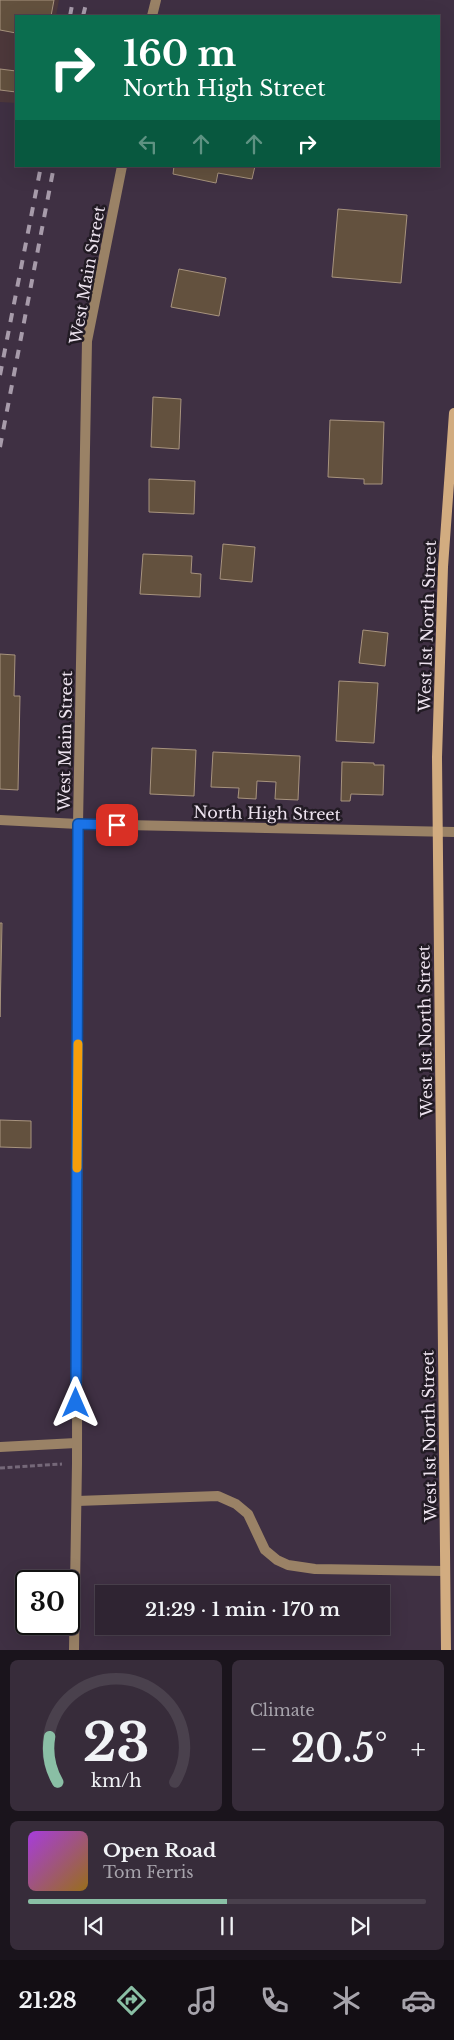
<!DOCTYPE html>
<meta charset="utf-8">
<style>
:root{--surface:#2f2432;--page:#372c3a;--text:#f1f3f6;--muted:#a7a4ac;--line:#4a414d;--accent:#8abfa5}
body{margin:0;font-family:"Libre Baskerville",serif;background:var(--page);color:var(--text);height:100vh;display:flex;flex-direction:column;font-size:19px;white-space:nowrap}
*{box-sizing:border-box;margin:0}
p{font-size:16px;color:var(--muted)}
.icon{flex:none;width:28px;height:28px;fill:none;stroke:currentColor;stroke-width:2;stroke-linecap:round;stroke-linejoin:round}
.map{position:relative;height:1650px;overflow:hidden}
.panel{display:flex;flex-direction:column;gap:10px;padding:10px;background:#1a141c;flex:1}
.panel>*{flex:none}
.top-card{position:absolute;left:15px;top:15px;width:425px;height:152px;border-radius:0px;box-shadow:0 5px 20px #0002,0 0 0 1px var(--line);background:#0b6e4f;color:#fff;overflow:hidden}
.speed{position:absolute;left:15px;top:1570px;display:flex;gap:10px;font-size:25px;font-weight:700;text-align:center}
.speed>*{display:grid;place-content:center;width:65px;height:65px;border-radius:50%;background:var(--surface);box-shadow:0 5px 20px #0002,0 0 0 1px var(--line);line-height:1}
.speed .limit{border:2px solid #111;border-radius:8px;background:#fff;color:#111}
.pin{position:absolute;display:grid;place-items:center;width:42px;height:42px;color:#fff;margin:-21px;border-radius:10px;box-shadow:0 2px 8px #0006}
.me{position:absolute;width:55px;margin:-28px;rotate:0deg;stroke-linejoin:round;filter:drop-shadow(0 0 4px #0008)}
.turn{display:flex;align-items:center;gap:18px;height:105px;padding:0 25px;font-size:22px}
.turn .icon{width:65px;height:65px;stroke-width:2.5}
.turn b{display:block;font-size:35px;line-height:42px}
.lanes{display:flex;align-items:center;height:48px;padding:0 25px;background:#0003;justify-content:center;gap:25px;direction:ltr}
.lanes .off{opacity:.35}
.big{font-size:38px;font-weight:600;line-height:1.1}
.panel .widget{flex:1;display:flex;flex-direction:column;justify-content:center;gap:8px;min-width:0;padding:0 18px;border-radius:8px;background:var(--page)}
.panel .dial{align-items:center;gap:0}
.dial svg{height:130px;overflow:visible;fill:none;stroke:var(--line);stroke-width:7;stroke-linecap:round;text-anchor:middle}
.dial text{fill:var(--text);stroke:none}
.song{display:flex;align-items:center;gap:15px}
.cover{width:60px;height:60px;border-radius:8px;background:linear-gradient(135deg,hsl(280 70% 55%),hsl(40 70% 35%))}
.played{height:5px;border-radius:2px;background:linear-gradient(90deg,var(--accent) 50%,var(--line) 50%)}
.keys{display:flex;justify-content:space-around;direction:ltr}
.heat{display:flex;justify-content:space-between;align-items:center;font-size:28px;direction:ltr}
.panel .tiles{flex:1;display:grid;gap:10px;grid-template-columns:1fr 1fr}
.widget:last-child{grid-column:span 2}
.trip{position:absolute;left:95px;top:1585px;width:295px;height:50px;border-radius:0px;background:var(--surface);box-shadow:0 5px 20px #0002,0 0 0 1px var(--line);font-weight:600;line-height:50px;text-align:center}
.dock{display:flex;height:80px;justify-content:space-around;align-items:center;background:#130e14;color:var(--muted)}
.dock .icon{width:35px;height:35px}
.dock .on{color:var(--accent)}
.dock b{font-size:22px;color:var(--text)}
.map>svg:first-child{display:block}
.industrial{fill:#4d383b}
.building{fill:#63513e;stroke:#a7937e}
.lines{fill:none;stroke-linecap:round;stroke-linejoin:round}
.path{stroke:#756879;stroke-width:3;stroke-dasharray:5 2.5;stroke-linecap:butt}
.lane{stroke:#9a8266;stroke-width:10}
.street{stroke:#9a8266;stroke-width:10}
.secondary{stroke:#d2ac80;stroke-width:10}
.rail{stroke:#a79baa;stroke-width:4;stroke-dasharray:9 9;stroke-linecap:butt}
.route-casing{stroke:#114b97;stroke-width:12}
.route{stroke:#1a73e8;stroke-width:9}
.slow{stroke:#f59e0b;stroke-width:9}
.labels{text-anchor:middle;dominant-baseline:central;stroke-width:5;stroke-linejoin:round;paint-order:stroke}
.street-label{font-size:16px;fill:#ede3ef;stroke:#221b24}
</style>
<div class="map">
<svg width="454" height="1650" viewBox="0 0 454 1650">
<rect width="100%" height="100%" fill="#3f3043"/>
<path class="industrial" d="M0 0H59L56 16H16V103L0 102Z"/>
<path class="building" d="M0 0H54L51 16H16V33L0 30Z
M0 69 16 71V92L0 90Z
M174 166H255L252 179 218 173 216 183 173 174Z
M338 209 407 215 401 283 332 277Z
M179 269 226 278 219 316 171 307Z
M153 397 181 399 179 449 151 447Z
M330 420 384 422 382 484H364V479L328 477Z
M149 479 195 481 194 514 149 512Z
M223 544 255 547 252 582 220 579Z
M143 554 192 556 191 573 201 574 200 597 140 594Z
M363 630 388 633 385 666 359 663Z
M0 654 15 655 14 696H20L18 790 0 789Z
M339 681 378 683 374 743 336 741Z
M152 748 196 750 194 796 150 794Z
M213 752 300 756 298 800 275 799 276 782 257 781 256 799 238 798 239 788 211 787Z
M342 762 374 763V765H384L383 795 351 794 350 801H341Z
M0 923H2L0 1017Z
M0 1120 31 1121V1148L0 1147Z"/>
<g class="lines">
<path class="path" d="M0 1468 62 1464"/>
<path class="lane" d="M0 1447 76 1443
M77 1501 218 1496 236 1504 248 1514 265 1550 277 1560 288 1565 315 1569 445 1571"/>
<path class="street" d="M152 16 156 0
M0 820 78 824 454 832
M74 1650 77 1463 78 824 87 341 122 166"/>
<path class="secondary" d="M446 1650 437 757 443 567 454 413"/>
<path class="rail" d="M70 16 73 0
M83 16 87 0
M0 375 41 166
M0 447 54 166"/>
</g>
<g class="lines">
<g class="route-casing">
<path id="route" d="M76 1403 78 824 117 825"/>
</g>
<use href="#route" class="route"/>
<path class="slow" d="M77 1168 78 1044"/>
</g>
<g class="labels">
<g class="street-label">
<text transform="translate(87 275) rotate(-80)">West Main Street</text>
<text transform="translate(427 626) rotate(-88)">West 1st North Street</text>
<text transform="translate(65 741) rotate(-89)">West Main Street</text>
<text transform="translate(267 813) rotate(1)">North High Street</text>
<text transform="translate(425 1031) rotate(-91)">West 1st North Street</text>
<text transform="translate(429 1436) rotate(-91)">West 1st North Street</text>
</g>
</g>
</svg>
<div class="speed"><div class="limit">30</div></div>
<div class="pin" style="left:117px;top:825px;background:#d93025"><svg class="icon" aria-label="arrive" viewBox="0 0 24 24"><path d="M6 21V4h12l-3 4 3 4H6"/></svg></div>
<svg class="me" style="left:76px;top:1403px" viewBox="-20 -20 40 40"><path d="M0-17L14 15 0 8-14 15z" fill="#1a73e8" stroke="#fff" stroke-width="4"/></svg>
<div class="trip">21:29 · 1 min · 170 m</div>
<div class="top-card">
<div class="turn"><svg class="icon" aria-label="right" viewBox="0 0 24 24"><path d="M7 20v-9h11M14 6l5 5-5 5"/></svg><div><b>160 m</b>North High Street</div></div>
<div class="lanes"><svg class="icon off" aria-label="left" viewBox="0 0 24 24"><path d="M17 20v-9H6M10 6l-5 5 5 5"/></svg><svg class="icon off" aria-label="ahead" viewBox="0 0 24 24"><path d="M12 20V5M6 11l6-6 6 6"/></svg><svg class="icon off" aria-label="ahead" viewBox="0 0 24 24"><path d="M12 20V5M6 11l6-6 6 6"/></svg><svg class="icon" aria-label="right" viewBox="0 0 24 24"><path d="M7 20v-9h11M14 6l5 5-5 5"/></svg></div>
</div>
</div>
<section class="panel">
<div class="tiles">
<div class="widget dial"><svg viewBox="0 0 100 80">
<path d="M14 69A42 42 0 1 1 86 69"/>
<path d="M14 69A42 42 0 0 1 9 41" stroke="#8abfa5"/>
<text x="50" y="56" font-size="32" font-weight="700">23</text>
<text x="50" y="72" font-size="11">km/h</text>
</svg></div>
<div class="widget"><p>Climate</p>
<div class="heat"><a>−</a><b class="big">20.5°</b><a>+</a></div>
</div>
<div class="widget">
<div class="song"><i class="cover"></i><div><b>Open Road</b><p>Tom Ferris</p></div></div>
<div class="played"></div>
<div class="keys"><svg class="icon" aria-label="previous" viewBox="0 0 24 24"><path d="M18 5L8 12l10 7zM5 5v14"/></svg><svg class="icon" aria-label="pause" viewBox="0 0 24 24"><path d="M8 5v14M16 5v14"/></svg><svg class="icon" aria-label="next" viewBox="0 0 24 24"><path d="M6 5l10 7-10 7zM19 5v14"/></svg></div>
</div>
</div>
</section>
<nav class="dock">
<b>21:28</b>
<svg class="icon on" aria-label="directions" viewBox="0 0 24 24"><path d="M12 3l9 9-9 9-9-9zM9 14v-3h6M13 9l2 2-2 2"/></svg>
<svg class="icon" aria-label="music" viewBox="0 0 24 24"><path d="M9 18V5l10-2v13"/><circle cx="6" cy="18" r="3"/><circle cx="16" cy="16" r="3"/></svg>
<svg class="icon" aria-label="phone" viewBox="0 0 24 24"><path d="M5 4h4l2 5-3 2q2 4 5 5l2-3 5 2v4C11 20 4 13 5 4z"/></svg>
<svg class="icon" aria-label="climate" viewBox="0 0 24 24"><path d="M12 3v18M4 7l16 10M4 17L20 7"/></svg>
<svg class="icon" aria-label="car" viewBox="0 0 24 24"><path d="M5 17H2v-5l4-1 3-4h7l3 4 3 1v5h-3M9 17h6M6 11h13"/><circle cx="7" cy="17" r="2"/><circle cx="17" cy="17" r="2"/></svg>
</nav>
